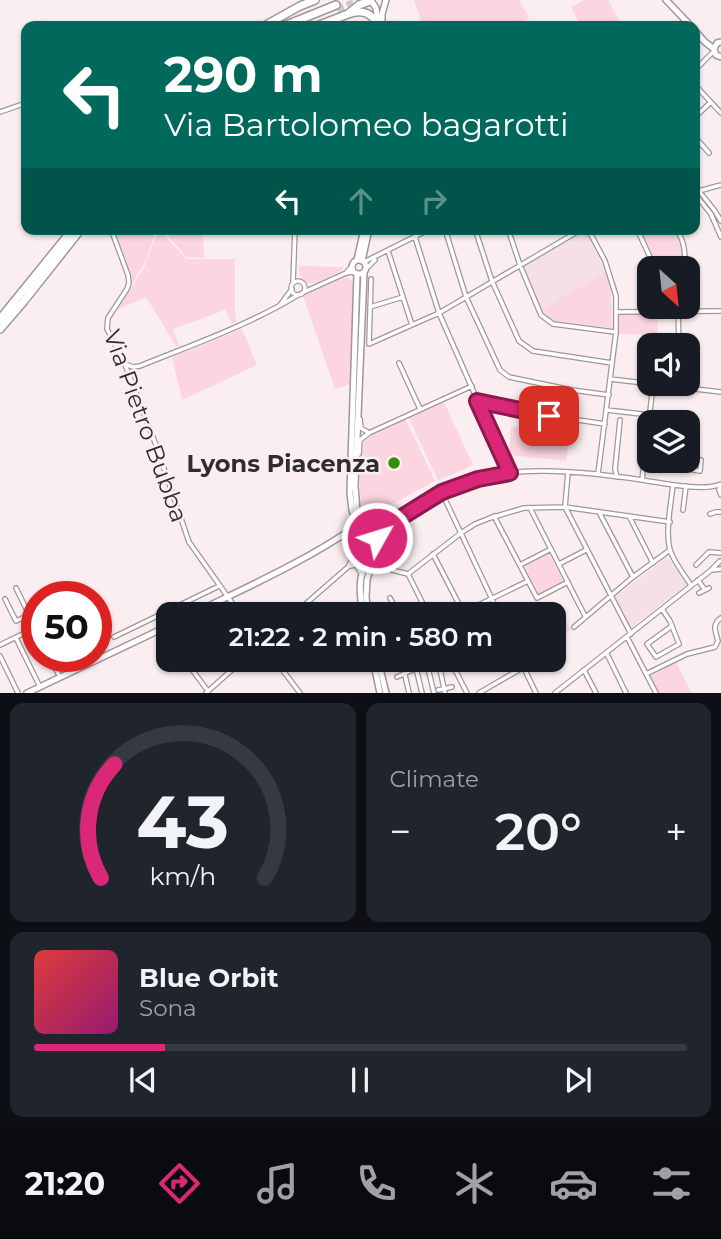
<!DOCTYPE html>
<meta charset="utf-8">
<style>
:root{--surface:#171b24;--page:#20242c;--text:#f1f3f6;--muted:#9ea1a6;--line:#363941;--accent:#db2777}
body{margin:0;font-family:Montserrat,sans-serif;background:var(--page);color:var(--text);height:100vh;display:flex;flex-direction:column;font-size:26px;white-space:nowrap}
*{box-sizing:border-box;margin:0}
p{font-size:23px;color:var(--muted)}
.icon{flex:none;width:38px;height:38px;fill:none;stroke:currentColor;stroke-width:2;stroke-linecap:round;stroke-linejoin:round}
.map{position:relative;height:693px;overflow:hidden}
.sheet{display:flex;flex-direction:column;gap:10px;padding:10px;background:#0d0f14;flex:1}
.sheet>*{flex:none}
.top-card{position:absolute;left:21px;top:21px;width:679px;height:214px;border-radius:14px;box-shadow:0 2px 5px #0004;background:#00695c;color:#fff;overflow:hidden}
.needle{width:46px;rotate:153deg}
.buttons{position:absolute;left:637px;top:256px;display:grid;gap:14px}
.buttons a{display:grid;place-items:center;width:63px;height:63px;border-radius:14px;background:var(--surface);box-shadow:0 2px 5px #0004;font-size:35px}
.speed{position:absolute;left:21px;top:581px;display:flex;gap:14px;font-size:35px;font-weight:700;text-align:center}
.speed>*{display:grid;place-content:center;width:91px;height:91px;border-radius:50%;background:var(--surface);box-shadow:0 2px 5px #0004;line-height:1}
.speed .limit{border:10px solid #d22;background:#fff;color:#111}
.pin{position:absolute;display:grid;place-items:center;width:60px;height:60px;color:#fff;margin:-30px;border-radius:14px;box-shadow:0 4px 10px #0006}
.me{position:absolute;width:77px;margin:-38px;rotate:51deg;stroke-linejoin:round;filter:drop-shadow(0 0 5px #0008)}
.turn{display:flex;align-items:center;gap:24px;height:147px;padding:0 28px;font-size:32px}
.turn .icon{width:91px;height:91px;stroke-width:2.5}
.turn b{display:block;font-size:49px;line-height:60px}
.lanes{display:flex;align-items:center;height:66px;padding:0 28px;background:#0003;justify-content:center;gap:35px;direction:ltr}
.lanes .off{opacity:.35}
.big{font-size:52px;font-weight:600;line-height:1.1}
.sheet .card{flex:1;display:flex;flex-direction:column;justify-content:center;gap:10px;min-width:0;padding:0 24px;border-radius:14px;background:var(--page)}
.sheet .dial{align-items:center;gap:0}
.dial svg{height:182px;overflow:visible;fill:none;stroke:var(--line);stroke-width:7;stroke-linecap:round;text-anchor:middle}
.dial text{fill:var(--text);stroke:none}
.song{display:flex;align-items:center;gap:21px}
.cover{width:84px;height:84px;border-radius:10px;background:linear-gradient(135deg,hsl(0 70% 55%),hsl(320 70% 35%))}
.played{height:7px;border-radius:4px;background:linear-gradient(90deg,var(--accent) 20%,var(--line) 20%)}
.keys{display:flex;justify-content:space-around;direction:ltr}
.heat{display:flex;justify-content:space-between;align-items:center;font-size:38px;direction:ltr}
.sheet .tiles{flex:1;display:grid;gap:10px;grid-template-columns:1fr 1fr}
.card:last-child{grid-column:span 2}
.trip{position:absolute;left:156px;top:602px;width:410px;height:70px;border-radius:14px;background:var(--surface);box-shadow:0 2px 5px #0004;font-weight:600;line-height:70px;text-align:center}
.dock{display:flex;height:112px;justify-content:space-around;align-items:center;background:#090b0e;color:var(--muted)}
.dock .icon{width:49px;height:49px}
.dock .current{color:var(--accent)}
.dock b{font-size:32px;color:var(--text)}
.map>svg:first-child{display:block}
.built{fill:#f4e0e5}
.green{fill:#fbd6e1}
.lines{fill:none;stroke-linecap:round;stroke-linejoin:round}
.highway-tunnel{stroke:#d2c7ca;stroke-width:7;stroke-dasharray:7 3.5;stroke-linecap:butt}
.minor-casing{stroke:#a19699;stroke-width:6}
.major-casing{stroke:#a19699;stroke-width:8}
.highway-casing{stroke:#a19699;stroke-width:10}
.minor{stroke:#fff;stroke-width:3.5}
.major{stroke:#fff;stroke-width:5}
.highway{stroke:#fff;stroke-width:7}
.route-casing{stroke:#8e194d;stroke-width:18}
.route{stroke:#db2777;stroke-width:12}
.poi-dot{fill:#329006;stroke:#faeef1;stroke-width:2.5}
.labels{text-anchor:middle;dominant-baseline:central;stroke-width:5;stroke-linejoin:round;paint-order:stroke}
.street-label{font-size:24px;fill:#312d2e;stroke:#faeef1}
.poi-label{font-size:24px;font-weight:bold;fill:#312d2e;stroke:#faeef1;text-anchor:end}
</style>
<div class="map">
<svg width="721" height="693" viewBox="0 0 721 693">
<rect width="100%" height="100%" fill="#faeef1"/>
<path class="built" d="M585 230 606 272 541 309 523 266Z
M667 557 688 584 631 628 615 597Z
M555 601 571 629 553 643V614H536L541 612 540 607Z"/>
<path class="green" d="M414 0H519L529 17 515 26H423Z
M584 0H608L622 26H581L571 7Z
M113 229H147L150 234 154 236 147 258 132 284Z
M166 229H203L204 258 186 257 165 232Z
M638 229H673C683 241 683 252 684 268H657Z
M163 234 187 259H235V315L236 322 232 324 225 310 173 329 179 346H176L146 297 117 310 144 268 156 236Z
M299 267V266L343 267V270L316 283C304 285 299 278 299 267Z
M606 272 611 290 613 328 553 321 541 309Z
M347 276 354 283 350 384 335 389 303 296Z
M618 314H657L658 335 617 334Z
M242 329 257 365 182 400 172 357Z
M444 402 473 465 438 481 409 418Z
M405 418 435 481 373 514 366 513C354 495 363 459 364 437Z
M511 426 570 432 566 461 509 455Z
M549 553 564 582 538 594 524 565Z
M676 662 692 693H659L650 675Z"/>
<g class="lines">
<path class="highway-tunnel" d="M337 9 361 0"/>
<g class="minor-casing">
<path id="minor" d="M695 70 714 51
M695 85 721 113
M0 112 26 103
M695 117 711 102
M695 137 709 153
M695 186 715 211 721 221
M695 192 721 185
M695 194 711 214 721 237
M111 229 128 275 129 283 127 289 108 318 107 329 124 362 156 445 189 542 240 614
M445 229 466 297 500 370 509 377 572 390 609 395
M475 229 492 281 519 341 533 351 612 363
M508 229 520 265 541 315 553 324 615 332
M588 229 605 261 616 296V332L598 474
M637 229 655 268
M676 229C685 241 685 253 685 268
M590 234 598 229
M415 237 439 313 509 472
M388 251 412 325
M364 262 430 229
M352 266 346 273 353 272
M366 269 375 260
M371 279 369 344 439 313 582 229
M291 288a7 7 0 1 1 14 0a7 7 0 1 1-14 0Z
M293 283 295 229
M302 293 346 273
M280 305 292 289
M370 307 403 297
M678 311 679 345
M616 312 721 311
M399 363 420 409
M125 364 133 367 140 366C194 344 249 325 298 295
M610 379 721 392
M477 401 531 413 605 424
M607 410 650 415
M360 419 361 428 369 433
M359 454 360 440 369 433 472 386
M663 460V465L700 471 701 460
M568 472 565 507 631 634
M617 477 615 469 620 420
M642 480 653 385
M673 485C671 505 663 540 673 557 678 567 685 576 691 585
M720 486 719 490 721 495
M442 493 499 614
M530 508 585 616
M683 510 686 486
M599 512 633 577
M710 514 716 512H721
M494 516 537 598 568 582
M629 516 653 563
M376 523 392 522
M379 531C388 525 397 520 406 514 418 507 430 498 443 492 505 461 576 471 642 480 662 483 703 492 721 484
M382 548 392 570 408 574 428 614
M433 554 464 614
M354 556 357 539
M559 564 586 550
M520 565 551 549
M696 565 709 552 721 553
M350 566 356 565 361 573
M712 570 721 569
M408 574 461 533 475 524 490 518 524 508 565 507 670 522
M698 580 705 590
M16 588 37 631
M699 593 709 588
M390 598 399 614
M5 599 16 621 29 615
M662 609 670 621 679 644 656 657 647 644 672 626
M294 614 348 567 362 543
M460 614 528 581
M574 627 633 577 670 550
M114 637 219 586
M627 637 656 693
M16 638 40 687
M0 645 35 628
M607 654 626 693
M0 656 18 693
M49 656 60 677
M275 660 300 693
M438 660 445 693
M450 660 467 693
M520 660 536 693
M427 664 434 693
M416 668 422 693
M584 670 596 693
M193 671 208 691
M646 674 687 654 715 647 718 641C716 632 711 625 721 618
M405 675 409 693
M397 677 434 660
M438 690 452 687
M206 693 243 660
M479 693 524 667
M555 693 710 571 720 561"/>
</g>
<g class="major-casing">
<path id="major" d="M666 0 691 26
M372 2 376 8 378 22
M382 26V14L386 0
M695 31 705 42 714 49
M721 42 717 43 714 49 716 55 721 57
M352 267a7 7 0 1 1 14 0a7 7 0 1 1-14 0Z
M357 260 364 229
M362 261 369 229
M364 273 355 486 357 510 364 519
M357 274 350 493 352 510 357 523
M363 520H373L378 526 379 531 375 540V551L367 580 366 597 368 614
M355 526V535L359 542 367 544 375 540
M192 614C247 587 304 562 355 527
M363 614C361 603 359 590 361 578 364 566 373 556 367 544
M373 660 380 693
M378 660 386 693
M27 693 168 626"/>
</g>
<g class="highway-casing">
<path id="highway" d="M348 14C362 9 371 12 378 25
M264 26 300 6 315 0
M284 26 336 5
M317 26 348 14 359 5 370 1
M0 319 73 229
M0 329 24 301 81 229"/>
</g>
<use href="#minor" class="minor"/>
<use href="#major" class="major"/>
<use href="#highway" class="highway"/>
</g>
<g class="lines">
<g class="route-casing">
<path id="route" d="M377 538 379 531 384 528 442 492 478 479 510 473 477 401 549 416"/>
</g>
<use href="#route" class="route"/>
</g>
<circle class="poi-dot" cx="394" cy="463" r="7"/>
<g class="labels">
<g class="street-label">
<text transform="translate(146 426) rotate(70)">Via Pietro Bubba</text>
</g>
<g class="poi-label">
<text x="380" y="463">Lyons Piacenza</text>
</g>
</g>
</svg>
<div class="buttons">
<a><svg class="needle" viewBox="-14 -14 28 28"><path d="M0-13l5 13h-10z" fill="#e53935"/><path d="M0 13l5-13h-10z" fill="#9ea1a6"/></svg></a>
<a><svg class="icon" aria-label="sound" viewBox="0 0 24 24"><path d="M4 9h4l5-4v14l-5-4H4zM17 9q2 3 0 6"/></svg></a>
<a><svg class="icon" aria-label="layers" viewBox="0 0 24 24"><path d="M12 4l9 5-9 5-9-5zM3 14l9 5 9-5"/></svg></a>
</div>
<div class="speed"><div class="limit">50</div></div>
<div class="pin" style="left:549px;top:416px;background:#d93025"><svg class="icon" aria-label="arrive" viewBox="0 0 24 24"><path d="M6 21V4h12l-3 4 3 4H6"/></svg></div>
<svg class="me" style="left:377px;top:538px" viewBox="-20 -20 40 40"><circle r="17" fill="#db2777" stroke="#fff" stroke-width="3"/><path d="M0-11L8 9 0 5-8 9z" fill="#fff"/></svg>
<div class="trip">21:22 · 2 min · 580 m</div>
<div class="top-card">
<div class="turn"><svg class="icon" aria-label="left" viewBox="0 0 24 24"><path d="M17 20v-9H6M10 6l-5 5 5 5"/></svg><div><b>290 m</b>Via Bartolomeo bagarotti</div></div>
<div class="lanes"><svg class="icon" aria-label="left" viewBox="0 0 24 24"><path d="M17 20v-9H6M10 6l-5 5 5 5"/></svg><svg class="icon off" aria-label="ahead" viewBox="0 0 24 24"><path d="M12 20V5M6 11l6-6 6 6"/></svg><svg class="icon off" aria-label="right" viewBox="0 0 24 24"><path d="M7 20v-9h11M14 6l5 5-5 5"/></svg></div>
</div>
</div>
<section class="sheet">
<div class="tiles">
<div class="card dial"><svg viewBox="0 0 100 80">
<path d="M14 69A42 42 0 1 1 86 69"/>
<path d="M14 69A42 42 0 0 1 20 19" stroke="#db2777"/>
<text x="50" y="56" font-size="32" font-weight="700">43</text>
<text x="50" y="72" font-size="11">km/h</text>
</svg></div>
<div class="card"><p>Climate</p>
<div class="heat"><a>−</a><b class="big">20°</b><a>+</a></div>
</div>
<div class="card">
<div class="song"><i class="cover"></i><div><b>Blue Orbit</b><p>Sona</p></div></div>
<div class="played"></div>
<div class="keys"><svg class="icon" aria-label="previous" viewBox="0 0 24 24"><path d="M18 5L8 12l10 7zM5 5v14"/></svg><svg class="icon" aria-label="pause" viewBox="0 0 24 24"><path d="M8 5v14M16 5v14"/></svg><svg class="icon" aria-label="next" viewBox="0 0 24 24"><path d="M6 5l10 7-10 7zM19 5v14"/></svg></div>
</div>
</div>
</section>
<nav class="dock">
<b>21:20</b>
<svg class="icon current" aria-label="directions" viewBox="0 0 24 24"><path d="M12 3l9 9-9 9-9-9zM9 14v-3h6M13 9l2 2-2 2"/></svg>
<svg class="icon" aria-label="music" viewBox="0 0 24 24"><path d="M9 18V5l10-2v13"/><circle cx="6" cy="18" r="3"/><circle cx="16" cy="16" r="3"/></svg>
<svg class="icon" aria-label="phone" viewBox="0 0 24 24"><path d="M5 4h4l2 5-3 2q2 4 5 5l2-3 5 2v4C11 20 4 13 5 4z"/></svg>
<svg class="icon" aria-label="climate" viewBox="0 0 24 24"><path d="M12 3v18M4 7l16 10M4 17L20 7"/></svg>
<svg class="icon" aria-label="car" viewBox="0 0 24 24"><path d="M5 17H2v-5l4-1 3-4h7l3 4 3 1v5h-3M9 17h6M6 11h13"/><circle cx="7" cy="17" r="2"/><circle cx="17" cy="17" r="2"/></svg>
<svg class="icon" aria-label="filters" viewBox="0 0 24 24"><path d="M4 7h16M4 17h16"/><circle cx="9" cy="7" r="2"/><circle cx="15" cy="17" r="2"/></svg>
</nav>
